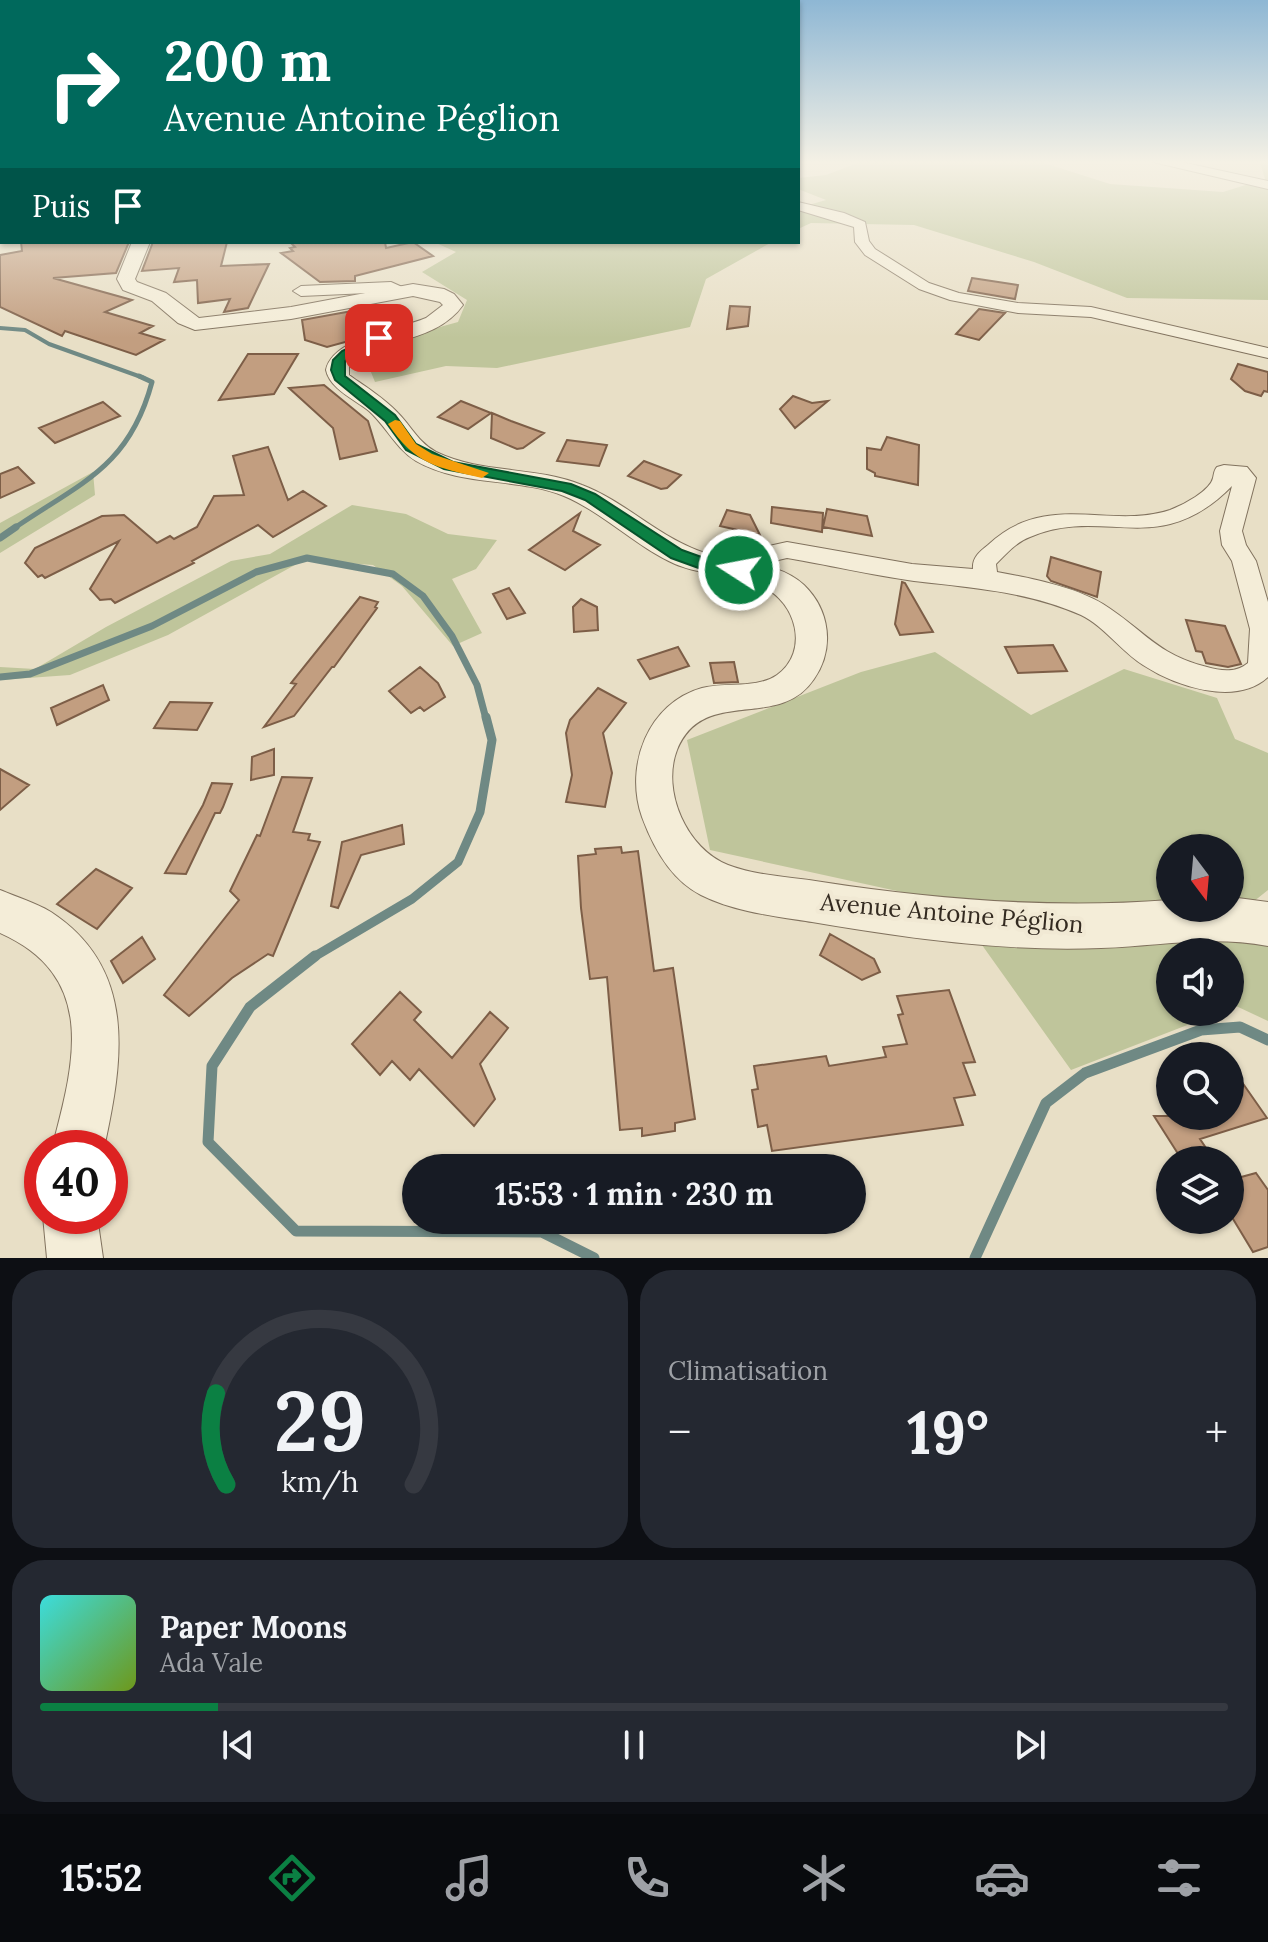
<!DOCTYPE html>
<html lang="fr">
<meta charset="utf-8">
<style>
:root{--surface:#171b24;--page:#242831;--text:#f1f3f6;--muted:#9ea1a6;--line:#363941;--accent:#0b8043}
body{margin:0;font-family:Lora,serif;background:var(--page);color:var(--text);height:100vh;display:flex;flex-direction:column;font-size:30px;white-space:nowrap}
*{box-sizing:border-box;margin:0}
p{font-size:26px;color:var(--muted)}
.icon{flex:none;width:44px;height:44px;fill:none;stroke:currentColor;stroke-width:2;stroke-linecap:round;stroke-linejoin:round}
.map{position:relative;height:1258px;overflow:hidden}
.sheet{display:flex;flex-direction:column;gap:12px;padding:12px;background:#0d0f14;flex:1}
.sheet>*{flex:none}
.guide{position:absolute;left:0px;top:0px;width:800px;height:244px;box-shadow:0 2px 6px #0004;background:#00695c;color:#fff;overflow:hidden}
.needle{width:52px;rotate:164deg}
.controls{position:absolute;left:1156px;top:834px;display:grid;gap:16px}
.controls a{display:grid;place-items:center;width:88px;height:88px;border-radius:50%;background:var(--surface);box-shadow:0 2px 6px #0004;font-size:40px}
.speed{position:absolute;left:24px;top:1130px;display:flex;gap:16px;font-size:40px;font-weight:700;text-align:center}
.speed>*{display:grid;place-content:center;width:104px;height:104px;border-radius:50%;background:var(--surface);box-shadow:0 2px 6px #0004;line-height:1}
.speed .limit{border:12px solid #d22;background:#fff;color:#111}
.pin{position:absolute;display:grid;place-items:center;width:68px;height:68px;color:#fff;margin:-34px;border-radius:16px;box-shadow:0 4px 12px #0006}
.me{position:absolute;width:88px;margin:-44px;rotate:281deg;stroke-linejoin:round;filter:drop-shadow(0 0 6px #0008)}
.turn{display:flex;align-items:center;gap:28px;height:168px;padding:0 32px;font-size:36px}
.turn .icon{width:104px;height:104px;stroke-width:2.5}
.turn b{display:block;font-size:56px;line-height:68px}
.then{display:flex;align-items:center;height:76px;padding:0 32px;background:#0003;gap:16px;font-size:30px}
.big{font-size:60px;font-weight:800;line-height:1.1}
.sheet .widget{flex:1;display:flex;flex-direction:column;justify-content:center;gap:12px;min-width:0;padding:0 28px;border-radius:32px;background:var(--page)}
.sheet .dial{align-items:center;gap:0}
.dial svg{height:208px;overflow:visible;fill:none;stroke:var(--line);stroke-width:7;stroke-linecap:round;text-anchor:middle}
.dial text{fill:var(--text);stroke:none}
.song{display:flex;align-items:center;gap:24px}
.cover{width:96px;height:96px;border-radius:12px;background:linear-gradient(135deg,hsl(180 70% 55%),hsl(80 70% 35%))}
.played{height:8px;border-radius:4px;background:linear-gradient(90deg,var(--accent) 15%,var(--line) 15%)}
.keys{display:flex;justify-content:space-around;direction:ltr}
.heat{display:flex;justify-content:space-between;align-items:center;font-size:44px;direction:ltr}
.sheet .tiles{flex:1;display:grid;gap:12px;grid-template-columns:1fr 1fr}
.widget:last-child{grid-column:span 2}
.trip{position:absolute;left:402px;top:1154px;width:464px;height:80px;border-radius:40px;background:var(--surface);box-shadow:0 2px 6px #0004;font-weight:800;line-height:80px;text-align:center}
.tabs{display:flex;height:128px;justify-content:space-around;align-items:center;background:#090b0e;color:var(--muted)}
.tabs .icon{width:56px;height:56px}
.tabs .selected{color:var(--accent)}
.tabs b{font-size:36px;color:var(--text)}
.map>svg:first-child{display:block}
.green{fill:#bfc59b;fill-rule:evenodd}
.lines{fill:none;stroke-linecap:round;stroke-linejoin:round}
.stream-far4{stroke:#6f8984;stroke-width:4}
.stream-far3{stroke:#6f8984;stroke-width:5}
.stream-far2{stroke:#6f8984;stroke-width:7}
.stream-far1{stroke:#6f8984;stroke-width:9}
.stream{stroke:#6f8984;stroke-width:11}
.building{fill:#c29e80;stroke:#7d5e47;stroke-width:2}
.minor-casing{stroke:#81725e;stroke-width:2}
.tertiary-casing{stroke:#81725e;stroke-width:2}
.minor{fill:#f4edd8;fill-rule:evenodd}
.tertiary{fill:#f4edd8;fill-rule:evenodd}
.route{fill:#0b8043;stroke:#07532c;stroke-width:2}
.slow{fill:#f59e0b}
.labels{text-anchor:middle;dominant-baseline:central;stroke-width:8;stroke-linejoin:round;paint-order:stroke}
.street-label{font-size:24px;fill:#332a20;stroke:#f1e9d4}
</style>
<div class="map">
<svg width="1268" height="1258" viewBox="0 0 1268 1258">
<rect width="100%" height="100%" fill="#e8dfc6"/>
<path class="green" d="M860 162H1041L1110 184 1223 192 1265 179 1260 162H1268V300L1127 298 1034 262 914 225 811 223 798 229V203L805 206 826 200 798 189V178L826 175Z
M434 242H772L706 279 690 327 497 368 446 366 375 382 366 360 389 341 458 322 467 300 422 272 456 252Z
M93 472 95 495 0 553V523Z
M352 505 406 514 448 534 497 540 476 569 452 579 482 633 453 646 402 586 373 565 304 560 168 635 70 675 0 680V667L35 669 106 627 231 561 270 554Z
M935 652 1031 715 1124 669 1217 698 1235 739 1268 753V890L1253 902 1268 911V1021L1236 1006 1230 1008V952H1170V1012H1221L1071 1070 952 903 710 850 687 740 861 672ZM1170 848H1230V908H1170Z"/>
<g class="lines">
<path class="stream-far4" d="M0 328 25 330 49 344 144 378"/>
<path class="stream-far3" d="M13 529C80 483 129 468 152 382L139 376"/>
<path class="stream-far2" d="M0 538 16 527
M0 677 30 674 152 626 256 572 307 558 393 574 423 596 452 636 477 685 486 719"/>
<path class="stream-far1" d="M312 958 412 899 458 862 480 812 492 740 486 717"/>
<path class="stream" d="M315 956 250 1007 212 1066 208 1142 296 1231 542 1232 594 1258
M975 1258 1046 1103 1085 1073 1201 1030 1240 1027 1268 1040"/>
</g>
<path class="building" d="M21 242H129L116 273 53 278 132 300 105 312 153 326 140 333 164 340 136 355 65 331 62 336 0 307V255L22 251Z
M153 242H227L221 266 269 264 248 308 224 312 230 299 198 303 197 280 174 282 179 268 142 271Z
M290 242H385L386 248 413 242 433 256 355 276V281L320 282 281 253 293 251 290 248 295 247Z
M972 278 1018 285 1015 299 968 291Z
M730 306 750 307 748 326 727 329Z
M979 309 1005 313 979 340 956 334Z
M352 311 349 341 327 347 305 340 302 320Z
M248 354H298L274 394 219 400Z
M1238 364 1268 372V392L1264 391 1261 396 1245 391 1231 379Z
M324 385 368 421 377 451 340 459 333 428 289 388Z
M793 396 812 403 828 401 795 428 780 409Z
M461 401 491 413 468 429 438 417Z
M103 402 120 416 55 443 39 428Z
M492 413 511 421 544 433 523 448 517 449 491 438Z
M887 437 919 445 918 485 875 476V473L867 469V448L881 450Z
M567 440 607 445 599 466 557 461Z
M268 447 288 500 303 491 326 506 273 537 258 525 192 561 194 563 115 603 111 599 100 600 90 589 119 541 45 578 42 575 38 577 25 563 35 548 102 516 124 515 157 543 170 536 174 539 197 527 214 496 244 495 233 456Z
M644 461 681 475 667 488 661 489 628 476Z
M18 467 34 483 0 498V474Z
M772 507 823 513 822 532 771 523Z
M827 509 867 516 872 536 823 527Z
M727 510 750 515 760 535 720 526Z
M580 513 573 531 600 545 565 570 529 550Z
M1051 557 1101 572 1097 597 1051 581 1047 576Z
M902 582 905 583 933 632 900 635 895 624Z
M509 588 525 613 507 619 493 594Z
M360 597 378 602 375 607 377 608 334 667H332L294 716 264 727 296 684 291 683Z
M581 599 597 607 598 630 574 632 573 607Z
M1186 620 1225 626 1241 664 1228 667 1206 663 1202 652 1196 651Z
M1053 645 1067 671 1018 673 1005 647Z
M678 647 689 666 650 679 638 660Z
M734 662 738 682 714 683 710 663Z
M420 667 438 683 445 697 424 711 420 707 411 713 389 691Z
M103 685 109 700 57 725 51 708Z
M598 688 626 703 603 733 612 773 605 807 566 802 572 775 566 733 570 720Z
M170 702 212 703 197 730 154 728Z
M274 749V775L251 780 252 757Z
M0 769 29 785 0 810Z
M282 777 312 778 293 832 310 834 308 840 320 842 273 956 268 954 232 978 189 1016 164 995 239 900 230 891 257 835 260 836Z
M212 783 232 784 223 807 220 813H215L186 874 165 873 203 805Z
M402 825 404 844 361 855 338 908 331 906 342 842Z
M621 847 622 853 638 851 654 971 673 968 695 1119 675 1123V1131L642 1136V1128L620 1130 607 977 590 979 581 908 578 856 596 854 595 849Z
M96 869 132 888 97 929 57 904Z
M830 934 874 959 880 972 862 980 820 955Z
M142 937 155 959 123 983 111 961Z
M949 990 975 1062 963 1063 975 1095 954 1098 963 1125 772 1151 767 1125 758 1127 752 1090 758 1089 754 1066 826 1056 829 1066 886 1057 883 1047 907 1044 898 1015 903 1014 897 996Z
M400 992 421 1012 414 1020 452 1058 490 1012 508 1028 480 1064 495 1099 474 1126 419 1069 410 1080 392 1061 380 1075 352 1044Z
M1230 1065 1267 1118 1200 1139 1214 1160H1182L1154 1116H1230Z
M1256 1173 1268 1190V1247L1253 1252 1230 1214V1180Z"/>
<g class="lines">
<g class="minor-casing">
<path id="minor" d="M798 202 844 213 865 222 869 241 875 249 929 283 959 293 1018 303 1091 307 1268 348V358L1091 317 1018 313 950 300 919 289 865 255 855 242 854 227 798 210Z
M391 282 411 291 403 296 390 292 301 296 293 291 301 286Z
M1224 465 1247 467 1256 478 1242 531 1246 545 1256 561 1268 602V677C1236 707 1175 686 1143 665 1121 651 1104 626 1081 615 1026 591 972 588 914 581 871 575 829 565 787 558L770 562 739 578 730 576 727 570 730 564 755 549 787 542 912 564 973 569C972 558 979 552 988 545 1046 490 1109 530 1170 510 1183 505 1210 491 1213 478 1214 474 1214 470 1217 467ZM1232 486 1220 531 1222 545 1232 561 1250 629 1248 663C1236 673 1221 671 1207 667 1157 655 1143 629 1103 604 1075 587 1030 578 997 572L996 564C1006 554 1016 542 1030 537 1105 505 1158 561 1232 486Z"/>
</g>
<g class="tertiary-casing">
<path id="tertiary" d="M1153 162H1181L1268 181V189Z
M0 200 2 201V212L0 211Z
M132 242H150L135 279 137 282 166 293 199 318 291 307 413 284 444 289 454 294 463 305C436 343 385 337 349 363V375C366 387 384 398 398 413 411 426 419 443 436 452 481 474 535 466 582 485 627 502 661 540 708 554 740 564 778 561 804 585 830 610 835 649 814 679 779 732 703 685 677 750 661 791 687 849 728 865 757 876 792 877 822 882 938 900 1054 909 1170 900V908H1230V897L1268 902V946C1212 935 1157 946 1101 948 1005 952 906 938 812 922 774 916 735 912 701 895 671 880 653 847 642 817 624 766 648 703 702 688 725 682 757 689 777 675 810 651 796 602 763 587 736 574 703 576 675 564 635 546 604 513 564 496 517 477 461 487 416 461 396 449 386 426 369 411 354 399 330 389 326 370 333 337 398 330 426 318L443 305 440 302 413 296 291 319 195 330 178 323 152 301 123 290 117 279Z
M0 890C17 897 36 903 51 912 138 969 123 1061 104 1148H52C74 1064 99 977 0 933Z
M43 1216H97L103 1258H47Z"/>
</g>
<use href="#minor" class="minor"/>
<use href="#tertiary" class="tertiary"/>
</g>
<linearGradient id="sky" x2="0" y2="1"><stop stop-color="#8eb7d4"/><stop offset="0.48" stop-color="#f5f1e5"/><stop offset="1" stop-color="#f5f1e5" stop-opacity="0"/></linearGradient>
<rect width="1268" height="338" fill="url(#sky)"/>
<path class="route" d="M375 336 385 338 345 361V376L395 415 416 444 453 462 571 484 595 494 682 550 707 559 745 566 747 570 745 574 704 570 671 558 585 500 562 491 444 469 406 450 385 421 335 380 331 370 333 360 342 351Z"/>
<path class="slow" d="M395 420 400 421 416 444 432 454 489 473 482 478C436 467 416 465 388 424Z"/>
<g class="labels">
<g class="street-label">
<text transform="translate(952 913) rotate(5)">Avenue Antoine Péglion</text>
</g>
</g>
</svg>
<div class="controls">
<a><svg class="needle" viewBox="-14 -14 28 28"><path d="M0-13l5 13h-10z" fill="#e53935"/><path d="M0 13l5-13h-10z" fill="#9ea1a6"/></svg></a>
<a><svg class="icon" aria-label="sound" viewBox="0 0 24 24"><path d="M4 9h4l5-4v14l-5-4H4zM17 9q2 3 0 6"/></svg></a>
<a><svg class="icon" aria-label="search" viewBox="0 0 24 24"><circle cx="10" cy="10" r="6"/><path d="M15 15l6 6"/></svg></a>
<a><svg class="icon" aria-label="layers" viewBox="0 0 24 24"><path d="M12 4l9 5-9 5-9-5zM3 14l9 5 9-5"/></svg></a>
</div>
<div class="speed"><div class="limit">40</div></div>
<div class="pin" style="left:379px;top:338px;background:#d93025"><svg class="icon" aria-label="arrive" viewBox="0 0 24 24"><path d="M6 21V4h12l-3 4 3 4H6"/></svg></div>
<svg class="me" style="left:739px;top:570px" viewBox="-20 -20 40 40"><circle r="17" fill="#0b8043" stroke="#fff" stroke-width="3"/><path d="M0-11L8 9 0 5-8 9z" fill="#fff"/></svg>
<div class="trip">15:53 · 1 min · 230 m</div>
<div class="guide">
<div class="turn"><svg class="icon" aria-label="right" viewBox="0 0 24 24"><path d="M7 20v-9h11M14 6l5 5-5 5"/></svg><div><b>200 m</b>Avenue Antoine Péglion</div></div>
<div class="then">Puis<svg class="icon" aria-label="arrive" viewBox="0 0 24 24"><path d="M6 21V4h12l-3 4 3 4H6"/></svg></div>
</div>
</div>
<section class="sheet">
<div class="tiles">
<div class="widget dial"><svg viewBox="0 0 100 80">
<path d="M14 69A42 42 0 1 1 86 69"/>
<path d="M14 69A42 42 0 0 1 10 34" stroke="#0b8043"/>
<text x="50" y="56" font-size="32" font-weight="700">29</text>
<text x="50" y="72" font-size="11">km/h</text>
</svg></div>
<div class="widget"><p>Climatisation</p>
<div class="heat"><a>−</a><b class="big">19°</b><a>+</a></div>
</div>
<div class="widget">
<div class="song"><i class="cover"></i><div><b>Paper Moons</b><p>Ada Vale</p></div></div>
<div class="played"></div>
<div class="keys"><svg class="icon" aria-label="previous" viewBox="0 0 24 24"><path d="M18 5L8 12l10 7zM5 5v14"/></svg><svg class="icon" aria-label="pause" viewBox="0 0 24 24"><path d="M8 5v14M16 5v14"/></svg><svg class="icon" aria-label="next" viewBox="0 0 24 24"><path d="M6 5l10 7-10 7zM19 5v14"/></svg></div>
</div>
</div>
</section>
<nav class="tabs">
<b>15:52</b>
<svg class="icon selected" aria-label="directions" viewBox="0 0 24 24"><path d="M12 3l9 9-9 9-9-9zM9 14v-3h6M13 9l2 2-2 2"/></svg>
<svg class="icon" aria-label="music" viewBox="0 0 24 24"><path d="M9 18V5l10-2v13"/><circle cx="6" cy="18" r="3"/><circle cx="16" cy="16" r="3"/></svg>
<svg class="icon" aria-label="phone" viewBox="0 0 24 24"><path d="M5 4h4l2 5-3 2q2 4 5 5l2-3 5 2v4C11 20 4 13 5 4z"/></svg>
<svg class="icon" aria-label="climate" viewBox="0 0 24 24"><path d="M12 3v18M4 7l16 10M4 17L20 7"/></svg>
<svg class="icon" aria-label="car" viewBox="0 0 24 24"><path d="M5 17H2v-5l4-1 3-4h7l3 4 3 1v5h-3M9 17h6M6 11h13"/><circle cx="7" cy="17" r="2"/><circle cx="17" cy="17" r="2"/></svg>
<svg class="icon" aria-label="filters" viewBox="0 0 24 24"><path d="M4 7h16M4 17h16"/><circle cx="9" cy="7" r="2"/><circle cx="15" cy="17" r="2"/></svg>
</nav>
